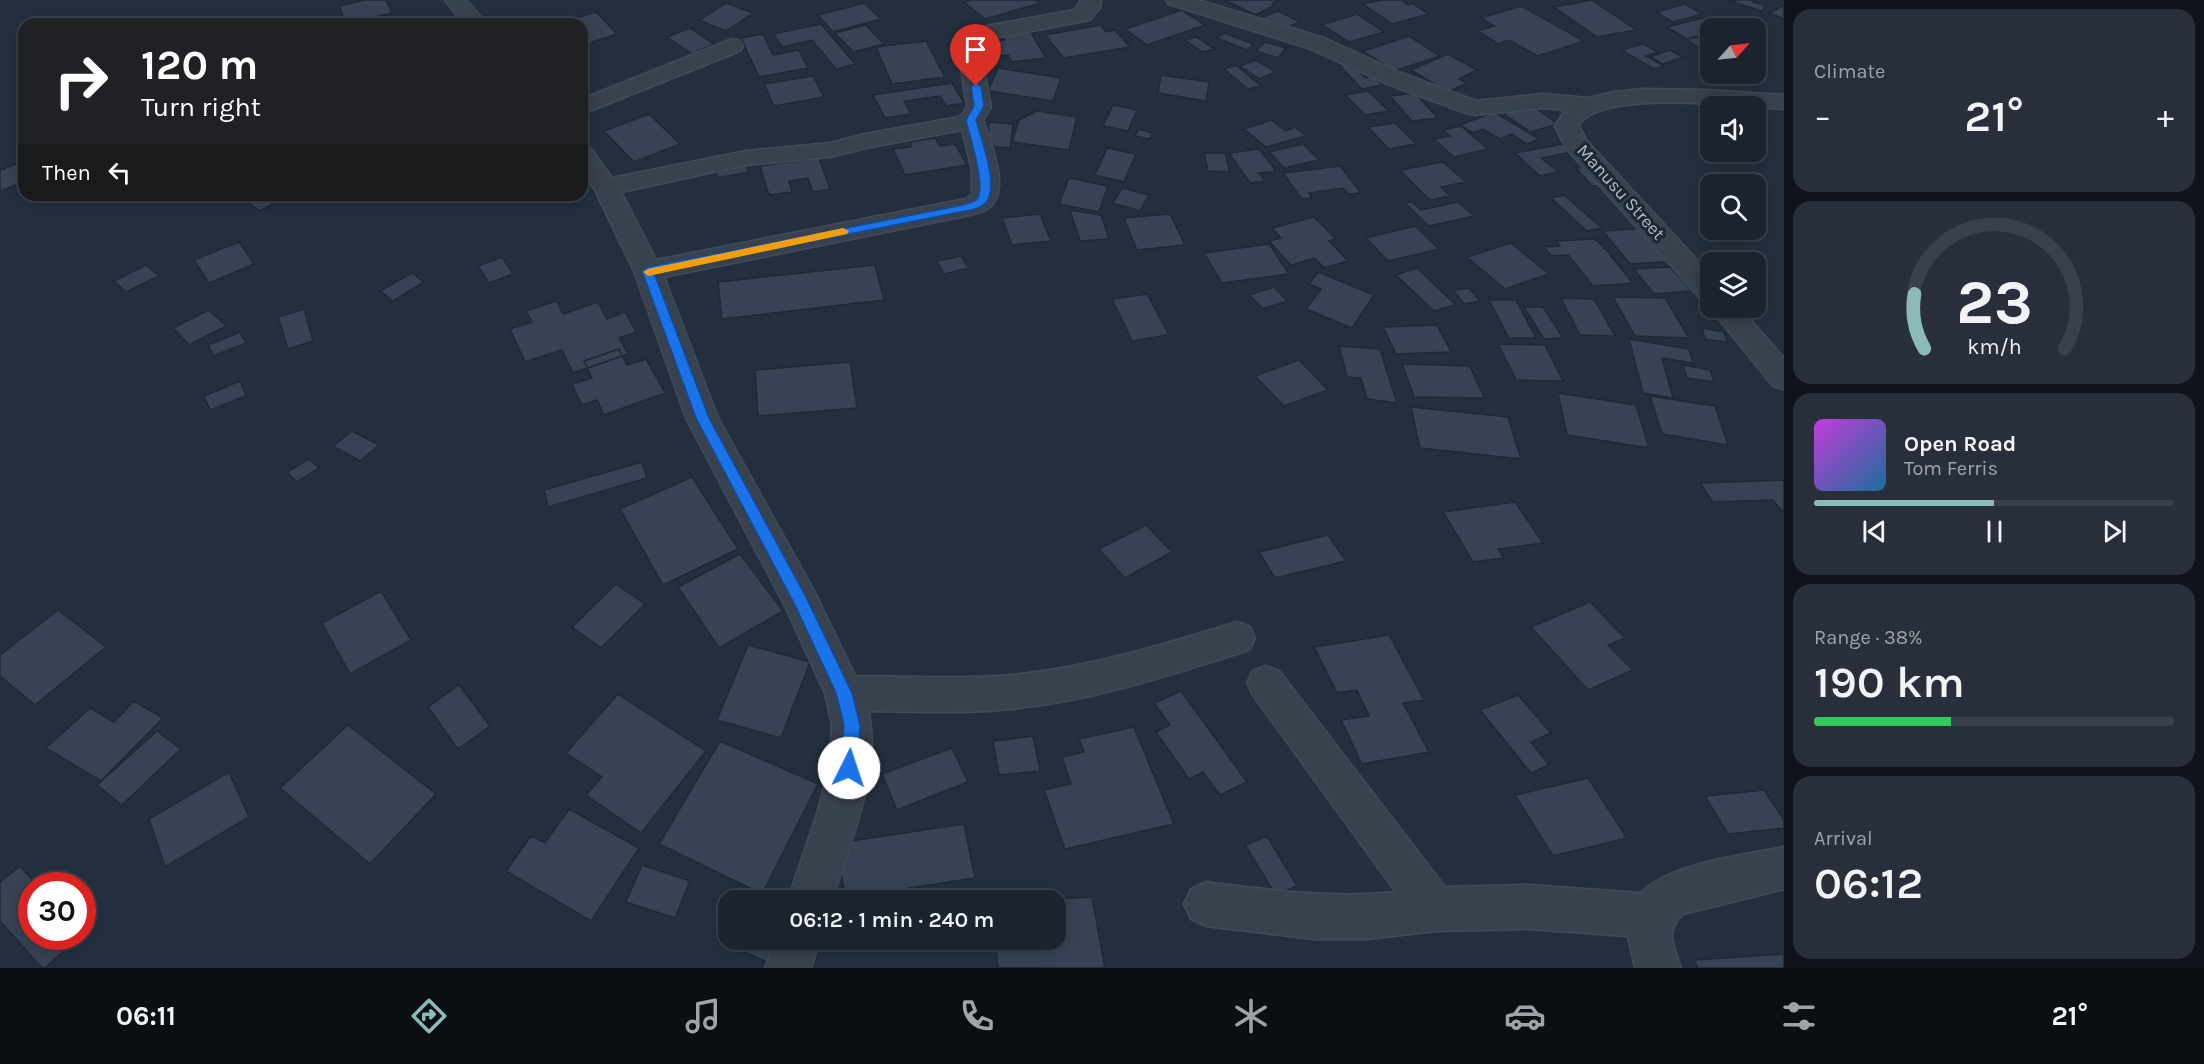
<!DOCTYPE html>
<meta charset="utf-8">
<style>
:root{--surface:#1b232e;--page:#282f3a;--text:#f1f3f6;--muted:#a0a4aa;--line:#39404a;--accent:#8bbbb9}
body{margin:0;font-family:Karla,sans-serif;background:var(--page);color:var(--text);height:100vh;display:flex;flex-direction:column;font-size:22px;white-space:nowrap}
*{box-sizing:border-box;margin:0}
p{font-size:20px;color:var(--muted)}
.icon{flex:none;width:33px;height:33px;fill:none;stroke:currentColor;stroke-width:2;stroke-linecap:round;stroke-linejoin:round}
.map{position:relative;flex:1;overflow:hidden}
.details{display:flex;flex-direction:column;gap:9px;padding:9px;background:#0f1319;width:420px}
.details>*{flex:none}
.hud{position:absolute;left:18px;top:18px;width:570px;height:183px;border-radius:18px;box-shadow:0 3px 15px #0003,0 0 0 2px var(--line);background:#202124;color:#fff;overflow:hidden}
.needle{width:39px;rotate:63deg}
.fabs{position:absolute;left:1700px;top:18px;display:grid;gap:12px}
.fabs a{display:grid;place-items:center;width:66px;height:66px;border-radius:12px;background:var(--surface);box-shadow:0 3px 15px #0003,0 0 0 2px var(--line);font-size:30px}
.speed{position:absolute;left:18px;top:872px;display:flex;gap:12px;font-size:30px;font-weight:700;text-align:center}
.speed>*{display:grid;place-content:center;width:78px;height:78px;border-radius:50%;background:var(--surface);box-shadow:0 3px 15px #0003,0 0 0 2px var(--line);line-height:1}
.speed .limit{border:9px solid #d22;background:#fff;color:#111}
.pin{position:absolute;display:grid;place-items:center;width:51px;height:51px;color:#fff;margin:-62px -26px;border-radius:50% 50% 50% 0;rotate:-45deg;box-shadow:0 0 6px #0007}
.pin .icon{rotate:45deg}
.me{position:absolute;width:66px;margin:-33px;rotate:4deg;stroke-linejoin:round;filter:drop-shadow(0 0 4px #0008)}
.turn{display:flex;align-items:center;gap:21px;height:126px;padding:0 24px;font-size:27px}
.turn .icon{width:78px;height:78px;stroke-width:2.5}
.turn b{display:block;font-size:42px;line-height:51px}
.then{display:flex;align-items:center;height:57px;padding:0 24px;background:#0003;gap:12px;font-size:22px}
.big{font-size:45px;font-weight:600;line-height:1.1}
.details .tile{flex:1;display:flex;flex-direction:column;justify-content:center;gap:9px;min-width:0;padding:0 21px;border-radius:18px;background:var(--page)}
.details .dial{align-items:center;gap:0}
.dial svg{height:156px;overflow:visible;fill:none;stroke:var(--line);stroke-width:7;stroke-linecap:round;text-anchor:middle}
.dial text{fill:var(--text);stroke:none}
.song{display:flex;align-items:center;gap:18px}
.cover{width:72px;height:72px;border-radius:9px;background:linear-gradient(135deg,hsl(290 70% 55%),hsl(200 70% 35%))}
.played{height:6px;border-radius:3px;background:linear-gradient(90deg,var(--accent) 50%,var(--line) 50%)}
.keys{display:flex;justify-content:space-around;direction:ltr}
.heat{display:flex;justify-content:space-between;align-items:center;font-size:33px;direction:ltr}
.charge{height:9px;border-radius:4px;background:linear-gradient(90deg,#34c759 38%,var(--line) 0)}
.trip{position:absolute;left:718px;top:890px;width:348px;height:60px;border-radius:18px;background:var(--surface);box-shadow:0 3px 15px #0003,0 0 0 2px var(--line);font-weight:600;line-height:60px;text-align:center}
.menu{display:flex;height:96px;justify-content:space-around;align-items:center;background:#0b0e12;color:var(--muted)}
.menu .icon{width:42px;height:42px}
.menu .current{color:var(--accent)}
.menu b{font-size:27px;color:var(--text)}
main{display:flex;flex:1;min-height:0}
.map>svg:first-child{display:block}
.building{fill:#364354;stroke:#1f2835;stroke-width:1.5}
.lines{fill:none;stroke-linecap:round;stroke-linejoin:round}
.street-casing{stroke:#414a57;stroke-width:3}
.street{fill:#38414e;fill-rule:evenodd}
.route{fill:#1a73e8;stroke:#114b97;stroke-width:1.5}
.slow{fill:#f59e0b}
.labels{text-anchor:middle;dominant-baseline:central;stroke-width:6;stroke-linejoin:round;paint-order:stroke}
.far-street-label{font-size:18px;fill:#b4bcc9;stroke:#1d2633}
</style>
<main>
<div class="map">
<svg width="1784" height="968" viewBox="0 0 1784 968">
<rect width="100%" height="100%" fill="#242f3e"/>
<path class="building" d="M364 0H386L392 13 346 24 339 6Z
M972 0H1036L1041 3 985 19 964 2Z
M1225 0H1275L1277 1 1272 4 1275 5 1255 15Z
M1380 0H1401L1408 5 1412 3 1429 14 1392 24 1363 4Z
M1592 0 1636 30 1597 37 1554 7Z
M1729 0H1755L1753 2 1766 6 1761 11Z
M726 3 753 13 726 31 699 20Z
M864 3 881 19 833 32 818 15Z
M1685 4 1702 14 1673 22 1656 12Z
M1784 5V19L1770 13Z
M1521 6 1584 41 1538 56 1509 40 1498 44 1478 31 1494 26 1481 18Z
M1182 10 1205 25 1147 45 1125 29Z
M1278 11 1300 22 1286 28 1275 22 1269 25 1258 19Z
M596 12 617 34 586 44 582 40V24H567L565 21Z
M1357 14 1384 32 1349 42 1322 25Z
M1702 18 1722 28H1710V33L1687 39 1667 27Z
M821 24 855 64 836 69 812 40 782 47 773 34Z
M866 25 884 44 853 52 835 33Z
M1101 25 1106 32 1115 30 1130 47 1064 58 1045 35Z
M690 28 714 44 692 54 667 37Z
M1029 29 1046 58 1012 62 1008 55 1000 56 992 41 1005 40 1001 32Z
M1224 33 1253 44 1247 50 1217 38Z
M763 34 773 55 799 50 808 68 759 77 741 38Z
M1710 35V50L1703 51 1686 39Z
M1409 36 1440 56 1394 71 1363 51Z
M1196 37 1214 49 1202 52 1185 40Z
M926 41 945 77 892 84 876 47Z
M1265 42 1286 48 1278 58 1256 51Z
M1643 44 1658 52 1646 56 1664 66 1654 69 1621 50Z
M1670 50 1683 57 1663 64 1650 57Z
M1448 54 1477 70 1459 79 1467 83 1448 92 1411 70Z
M1256 60 1276 72 1259 79 1240 66Z
M1352 64 1365 78 1373 76 1382 85 1362 89 1340 66Z
M1236 65 1261 86 1248 89 1224 69Z
M998 68 1061 78 1053 101 988 91Z
M1161 75 1209 82 1206 101 1158 93Z
M813 76 824 97 774 106 764 84Z
M952 83 964 103 946 106 940 96 904 101 911 114 885 118 873 95Z
M1368 91 1389 111 1365 115 1345 95Z
M1415 93 1438 118 1412 121 1390 96Z
M1113 105 1137 110 1128 131 1103 126Z
M1531 105 1558 124 1530 132 1503 113Z
M1037 111 1077 117 1069 150 1012 142 1019 120Z
M1494 112 1539 139 1527 144 1512 134 1500 139 1483 129 1473 133 1460 125Z
M649 114 680 144 634 162 604 131Z
M1272 120 1285 131 1295 127 1306 136 1266 147 1244 129Z
M989 122 1013 124 1010 148 987 146Z
M1395 123 1416 144 1389 149 1368 127Z
M1461 126 1488 149 1454 157 1434 139 1450 136 1443 130Z
M1138 129 1153 133 1150 139 1135 136Z
M935 138 940 146 955 144 967 165 905 175 893 149 911 147 910 142Z
M1303 144 1319 160 1284 168 1269 152Z
M1563 144 1573 152 1541 158 1558 172 1540 176 1515 153Z
M1107 148 1136 154 1124 182 1095 175Z
M1259 149 1276 171 1259 173 1265 181 1250 183 1229 153Z
M1204 153H1225L1230 172 1208 171Z
M819 158 830 189 813 192 808 178 789 181 792 192 769 195 760 166Z
M744 160 749 172 718 178 714 165Z
M1443 162 1466 182 1441 187 1450 196 1430 200 1400 170Z
M19 163 24 170V176L22 177 24 182 0 191V170Z
M1340 166 1361 193 1349 194 1343 188 1309 193 1312 198 1302 199 1283 173Z
M1589 167 1605 185 1592 186 1576 168Z
M1069 178 1108 186 1099 212 1059 204Z
M1122 188 1149 195 1140 211 1113 203Z
M238 195H289L260 211Z
M1564 195 1602 228 1587 231 1551 198Z
M1412 202 1421 210 1458 202 1474 216 1429 226 1405 203Z
M1070 210 1101 215 1109 239 1080 241Z
M1040 214 1051 241 1012 245 1002 218Z
M1170 214 1185 245 1137 250 1124 218Z
M1314 217 1336 239 1329 241 1348 261 1324 268 1315 258 1291 265 1269 241 1281 238 1272 228Z
M1415 226 1439 249 1388 261 1366 238Z
M1648 228 1676 261 1630 264 1603 231Z
M1595 239 1612 256 1610 255 1633 283 1593 286 1568 255 1551 256 1544 247 1560 246 1556 241Z
M239 242 254 264 209 283 194 260Z
M1511 243 1549 274 1505 289 1467 257Z
M1269 244 1289 274 1222 283 1204 253Z
M961 256 969 268 944 274 937 261Z
M502 257 513 274 489 283 478 266Z
M146 265 159 276 126 292 114 281Z
M875 265 884 300 722 319 718 282Z
M1670 267 1692 291 1654 294 1634 269Z
M1417 268 1456 305 1434 311 1396 275Z
M1318 272 1374 295 1352 328 1306 309 1321 289 1309 284Z
M412 273 424 282 393 301 380 291Z
M1274 287 1287 301 1263 309 1249 295Z
M1469 288 1480 301 1464 304 1453 290Z
M1147 294 1169 335 1132 341 1112 299Z
M1613 297 1665 298 1689 338 1635 336Z
M1561 298 1594 299 1615 336 1580 335Z
M1489 300H1516L1536 338H1509Z
M557 301 563 314 598 302 607 319 625 312 636 332 619 338 628 354 573 373 562 350 525 362 510 329 532 322 526 311Z
M1524 307H1543L1563 338 1544 339Z
M304 309 313 341 288 349 278 317Z
M209 310 226 326 189 345 173 328Z
M1437 325 1451 352 1396 354 1383 327Z
M1702 328 1724 332 1727 342 1705 339Z
M240 332 246 343 213 356 208 345Z
M1629 339 1689 349 1693 363 1662 358 1673 398 1643 393Z
M1498 344 1545 345 1563 381 1516 380Z
M1339 346 1380 349 1397 403 1367 399 1361 378 1347 377Z
M619 349 627 365 646 359 665 393 604 415 597 400 582 405 572 384 592 378 584 361Z
M1299 360 1328 390 1284 406 1255 376Z
M850 362 857 408 758 416 755 370Z
M1402 364 1470 366 1484 398 1414 397Z
M1683 365 1710 370 1714 382 1687 378Z
M240 381 246 396 210 410 204 396Z
M1558 393 1636 405 1649 448 1567 435Z
M1650 396 1715 406 1728 445 1662 434Z
M1411 407 1508 417 1521 459 1420 448Z
M352 431 379 445 360 461 333 446Z
M309 459 319 468 297 482 287 472Z
M642 462 647 478 548 507 544 490Z
M692 477 738 549 663 585 620 509Z
M1784 480V511H1782L1773 500 1713 502 1700 483Z
M1515 502 1543 543 1498 549 1504 558 1473 562 1443 512Z
M1146 525 1172 552 1125 578 1099 549Z
M1328 535 1346 561 1275 578 1259 552Z
M740 554 783 611 719 648 678 587Z
M616 584 645 604 601 648 572 627Z
M381 591 411 640 350 674 322 623Z
M1590 602 1625 638 1608 645 1633 670 1588 690 1531 627Z
M58 610 106 647 35 705 0 676V655Z
M1389 635 1424 700 1403 703 1429 752 1362 764 1341 720 1369 716 1357 690 1337 693 1314 647Z
M748 645 810 662 781 738 717 720Z
M459 685 490 726 458 749 428 707Z
M1181 691 1247 782 1220 795 1203 772 1189 779 1156 732 1170 725 1154 703Z
M618 694 706 751 641 833 586 795 602 777 566 753Z
M1518 695 1551 733 1531 742 1549 765 1531 773 1480 710Z
M134 701 163 718 101 781 46 748 90 708 114 722Z
M348 725 436 794 370 864 280 788Z
M1134 727 1174 824 1065 849 1044 790 1071 784 1062 757 1084 752 1079 739Z
M157 731 181 749 122 805 97 785Z
M1033 736 1040 771 999 775 993 741Z
M720 741 818 784 762 894 659 844Z
M952 748 968 782 897 810 882 774Z
M229 772 249 817 165 867 149 819Z
M1588 778 1627 838 1553 856 1515 795Z
M1764 790 1784 820V828L1728 834 1705 796Z
M569 809 639 848 591 921 506 871 531 836 545 843Z
M964 824 975 878 845 898 837 843Z
M1267 836 1297 886 1276 895 1245 845Z
M642 865 690 881 675 918 626 902Z
M20 866 37 885H32V936H80L45 968H42L0 921V882Z
M1092 897 1105 968H998L995 939H1056V900H1039Z
M741 939H777L767 962 737 949Z
M1784 954V968H1698L1694 960Z"/>
<g class="lines">
<g class="street-casing">
<path id="street" d="M445 0H466L487 24H464Z
M1081 0H1101L1100 8 1090 20 989 39 979 43 991 107 983 120C990 142 1013 193 987 209 980 214 969 215 960 217L664 277 718 418 814 591 855 676C910 676 965 680 1020 674 1094 666 1166 644 1237 622L1250 627 1255 638 1250 649 1237 654C1166 676 1094 700 1019 708 969 714 918 712 868 711 883 768 849 845 832 900H788L818 811 829 768 832 725 825 693 786 608 686 418 634 271 594 188 582 172V147L591 149 612 178 746 151 830 143 865 134 954 118 962 115 967 107 957 43 963 33 975 28 1075 10ZM962 130 972 170V195L965 199 656 260 621 192 746 165 830 157 866 148Z
M1166 0H1198L1324 38 1401 73 1476 101 1543 94 1588 98 1614 92 1643 89 1706 90 1784 95V109C1746 107 1597 88 1579 126L1586 140 1710 274V300L1700 298 1566 148 1555 126 1565 110 1543 108 1474 115 1466 113 1385 83 1308 48 1169 4Z
M732 39 740 41 743 46 740 51 582 114V99Z
M1710 308H1740L1784 358V389L1773 386Z
M1266 666 1279 671 1445 887 1529 885 1641 893C1670 863 1744 855 1784 847V889L1683 914C1664 931 1674 947 1681 968H1635L1628 936 1529 929 1435 931 1367 939H1315L1206 926 1191 919 1184 904 1191 889 1206 882C1270 890 1332 899 1396 892L1253 695 1247 683 1253 671Z
M776 939H820L811 968H765Z"/>
</g>
<use href="#street" class="street"/>
</g>
<path class="route" d="M976 83 981 86 984 106 976 120C981 138 1002 193 983 205 977 209 967 211 960 212L654 273 709 418 806 597 852 693 860 725 858 768 855 774 849 776 843 774 841 768 844 725 836 693 795 605 696 418 642 271 648 267 958 206C963 205 972 203 976 200 988 190 969 135 966 120L974 106 971 86Z"/>
<path class="slow" d="M843 228 849 231 847 234 648 276 643 272 648 269Z"/>
<g class="labels">
<g class="far-street-label">
<text transform="translate(1621 192) rotate(48)">Manusu Street</text>
</g>
</g>
</svg>
<div class="fabs">
<a><svg class="needle" viewBox="-14 -14 28 28"><path d="M0-13l5 13h-10z" fill="#e53935"/><path d="M0 13l5-13h-10z" fill="#a0a4aa"/></svg></a>
<a><svg class="icon" aria-label="sound" viewBox="0 0 24 24"><path d="M4 9h4l5-4v14l-5-4H4zM17 9q2 3 0 6"/></svg></a>
<a><svg class="icon" aria-label="search" viewBox="0 0 24 24"><circle cx="10" cy="10" r="6"/><path d="M15 15l6 6"/></svg></a>
<a><svg class="icon" aria-label="layers" viewBox="0 0 24 24"><path d="M12 4l9 5-9 5-9-5zM3 14l9 5 9-5"/></svg></a>
</div>
<div class="speed"><div class="limit">30</div></div>
<div class="pin" style="left:976px;top:86px;background:#d93025"><svg class="icon" aria-label="arrive" viewBox="0 0 24 24"><path d="M6 21V4h12l-3 4 3 4H6"/></svg></div>
<svg class="me" style="left:849px;top:768px" viewBox="-20 -20 40 40"><circle r="19" fill="#fff"/><path d="M0-13L10 11 0 6-10 11z" fill="#1a73e8"/></svg>
<div class="trip">06:12 · 1 min · 240 m</div>
<div class="hud">
<div class="turn"><svg class="icon" aria-label="right" viewBox="0 0 24 24"><path d="M7 20v-9h11M14 6l5 5-5 5"/></svg><div><b>120 m</b>Turn right</div></div>
<div class="then">Then<svg class="icon" aria-label="left" viewBox="0 0 24 24"><path d="M17 20v-9H6M10 6l-5 5 5 5"/></svg></div>
</div>
</div>
<section class="details">
<div class="tile"><p>Climate</p>
<div class="heat"><a>−</a><b class="big">21°</b><a>+</a></div>
</div>
<div class="tile dial"><svg viewBox="0 0 100 80">
<path d="M14 69A42 42 0 1 1 86 69"/>
<path d="M14 69A42 42 0 0 1 9 41" stroke="#8bbbb9"/>
<text x="50" y="56" font-size="32" font-weight="700">23</text>
<text x="50" y="72" font-size="11">km/h</text>
</svg></div>
<div class="tile">
<div class="song"><i class="cover"></i><div><b>Open Road</b><p>Tom Ferris</p></div></div>
<div class="played"></div>
<div class="keys"><svg class="icon" aria-label="previous" viewBox="0 0 24 24"><path d="M18 5L8 12l10 7zM5 5v14"/></svg><svg class="icon" aria-label="pause" viewBox="0 0 24 24"><path d="M8 5v14M16 5v14"/></svg><svg class="icon" aria-label="next" viewBox="0 0 24 24"><path d="M6 5l10 7-10 7zM19 5v14"/></svg></div>
</div>
<div class="tile"><p>Range · 38%</p><b class="big">190 km</b><div class="charge"></div></div>
<div class="tile"><p>Arrival</p><b class="big">06:12</b></div>
</section>
</main>
<nav class="menu">
<b>06:11</b>
<svg class="icon current" aria-label="directions" viewBox="0 0 24 24"><path d="M12 3l9 9-9 9-9-9zM9 14v-3h6M13 9l2 2-2 2"/></svg>
<svg class="icon" aria-label="music" viewBox="0 0 24 24"><path d="M9 18V5l10-2v13"/><circle cx="6" cy="18" r="3"/><circle cx="16" cy="16" r="3"/></svg>
<svg class="icon" aria-label="phone" viewBox="0 0 24 24"><path d="M5 4h4l2 5-3 2q2 4 5 5l2-3 5 2v4C11 20 4 13 5 4z"/></svg>
<svg class="icon" aria-label="climate" viewBox="0 0 24 24"><path d="M12 3v18M4 7l16 10M4 17L20 7"/></svg>
<svg class="icon" aria-label="car" viewBox="0 0 24 24"><path d="M5 17H2v-5l4-1 3-4h7l3 4 3 1v5h-3M9 17h6M6 11h13"/><circle cx="7" cy="17" r="2"/><circle cx="17" cy="17" r="2"/></svg>
<svg class="icon" aria-label="filters" viewBox="0 0 24 24"><path d="M4 7h16M4 17h16"/><circle cx="9" cy="7" r="2"/><circle cx="15" cy="17" r="2"/></svg>
<b>21°</b>
</nav>
